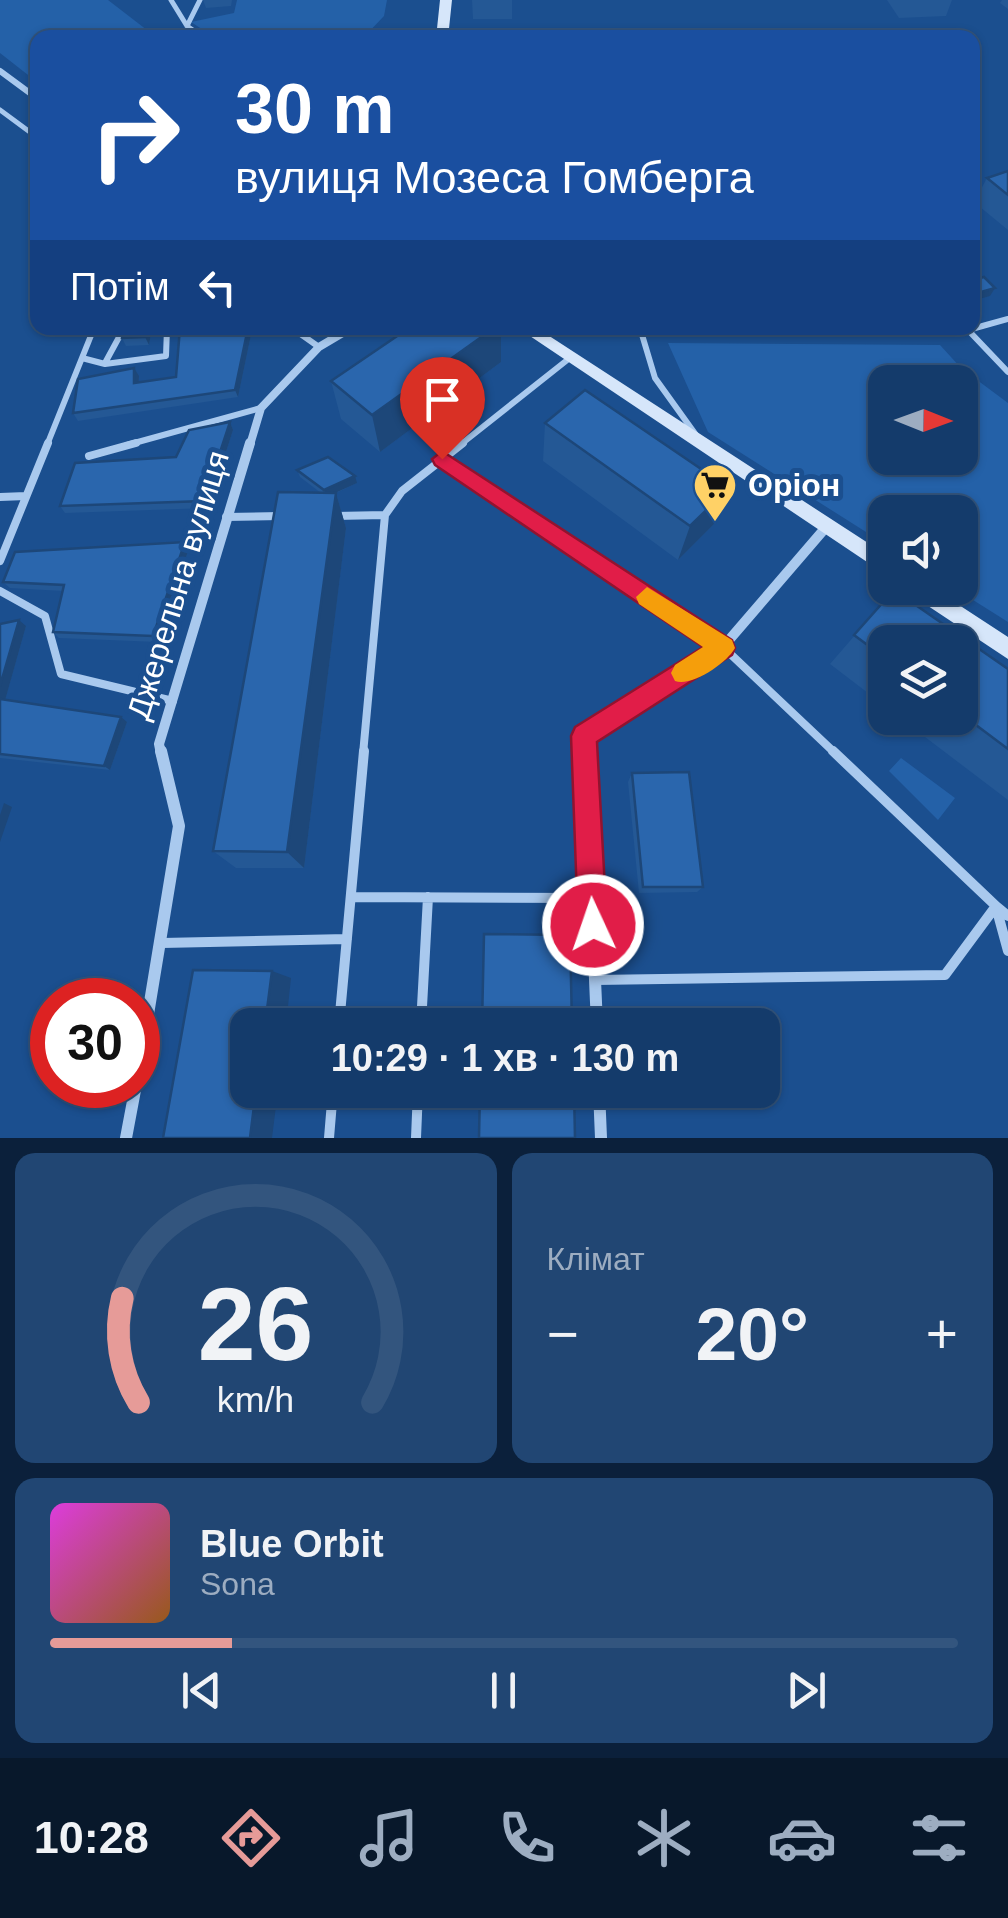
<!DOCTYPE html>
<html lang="uk">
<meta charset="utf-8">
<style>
:root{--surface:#143b6b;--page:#214673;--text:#f1f3f6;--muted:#9dadc1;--line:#33557e;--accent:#e69b98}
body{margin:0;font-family:Arial,sans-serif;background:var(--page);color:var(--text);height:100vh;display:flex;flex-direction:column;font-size:38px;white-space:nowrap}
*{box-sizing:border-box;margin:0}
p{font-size:32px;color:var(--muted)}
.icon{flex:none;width:55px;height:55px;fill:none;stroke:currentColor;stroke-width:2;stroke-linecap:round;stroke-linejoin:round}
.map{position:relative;height:1138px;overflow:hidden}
.details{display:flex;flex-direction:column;gap:15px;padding:15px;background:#0b203b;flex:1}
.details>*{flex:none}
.top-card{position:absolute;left:30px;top:30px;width:950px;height:305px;border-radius:20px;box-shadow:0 2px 8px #0004,0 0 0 2px var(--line);background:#1a4fa0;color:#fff;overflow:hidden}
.needle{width:65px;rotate:91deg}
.fabs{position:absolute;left:868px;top:365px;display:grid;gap:20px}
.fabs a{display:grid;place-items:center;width:110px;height:110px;border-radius:20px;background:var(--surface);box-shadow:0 2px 8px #0004,0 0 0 2px var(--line);font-size:50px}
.speed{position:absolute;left:30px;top:978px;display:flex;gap:20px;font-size:50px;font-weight:700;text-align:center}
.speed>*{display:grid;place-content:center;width:130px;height:130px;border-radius:50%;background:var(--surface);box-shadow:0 2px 8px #0004,0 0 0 2px var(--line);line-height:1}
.speed .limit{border:15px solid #d22;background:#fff;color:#111}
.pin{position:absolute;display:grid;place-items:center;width:85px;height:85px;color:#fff;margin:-102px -42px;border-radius:50% 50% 50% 0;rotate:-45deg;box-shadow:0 0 10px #0007}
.pin .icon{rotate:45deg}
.me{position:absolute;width:110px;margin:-55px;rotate:357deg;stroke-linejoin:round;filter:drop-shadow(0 0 8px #0008)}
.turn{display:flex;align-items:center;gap:35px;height:210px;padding:0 40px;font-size:45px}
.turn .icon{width:130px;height:130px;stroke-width:2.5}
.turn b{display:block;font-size:70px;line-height:85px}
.then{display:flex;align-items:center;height:95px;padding:0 40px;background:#0003;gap:20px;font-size:38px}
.big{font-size:75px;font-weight:700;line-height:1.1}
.details .tile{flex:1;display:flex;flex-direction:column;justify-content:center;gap:15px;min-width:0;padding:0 35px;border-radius:20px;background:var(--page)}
.details .dial{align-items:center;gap:0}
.dial svg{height:260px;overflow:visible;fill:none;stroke:var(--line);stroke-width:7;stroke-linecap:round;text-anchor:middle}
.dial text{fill:var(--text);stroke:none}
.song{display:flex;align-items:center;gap:30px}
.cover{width:120px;height:120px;border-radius:15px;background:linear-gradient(135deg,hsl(300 70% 55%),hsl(30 70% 35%))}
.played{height:10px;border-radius:5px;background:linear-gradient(90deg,var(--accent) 20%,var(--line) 20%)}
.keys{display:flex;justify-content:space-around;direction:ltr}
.heat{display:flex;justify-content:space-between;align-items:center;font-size:55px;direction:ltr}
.details .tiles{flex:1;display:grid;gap:15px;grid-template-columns:1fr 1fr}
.tile:last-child{grid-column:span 2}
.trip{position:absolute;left:230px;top:1008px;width:550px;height:100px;border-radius:20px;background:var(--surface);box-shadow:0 2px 8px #0004,0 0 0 2px var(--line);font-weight:700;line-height:100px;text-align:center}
.tabs{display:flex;height:160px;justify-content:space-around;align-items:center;background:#08182b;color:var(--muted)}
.tabs .icon{width:70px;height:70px}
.tabs .current{color:var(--accent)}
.tabs b{font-size:45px;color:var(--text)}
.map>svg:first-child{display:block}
.green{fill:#2461a8;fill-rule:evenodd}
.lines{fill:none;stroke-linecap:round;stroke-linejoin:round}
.lane-far3{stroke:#a9c9ee;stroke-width:5}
.lane-far2{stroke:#a9c9ee;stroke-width:6}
.lane-far1{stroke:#a9c9ee;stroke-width:8}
.lane{stroke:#a9c9ee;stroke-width:10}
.street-far3{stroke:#a9c9ee;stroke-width:6}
.street-far2{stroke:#a9c9ee;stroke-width:8}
.street-far1{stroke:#a9c9ee;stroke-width:10}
.street{stroke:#a9c9ee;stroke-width:12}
.secondary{fill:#d6e6fa;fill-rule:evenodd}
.wall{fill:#245895}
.shaded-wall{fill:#1d4779}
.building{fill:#2a66ad;stroke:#1d4779;stroke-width:2.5}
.route{fill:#e11d48;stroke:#92132f;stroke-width:2.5}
.slow{fill:#f59e0b}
.labels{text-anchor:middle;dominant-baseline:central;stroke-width:10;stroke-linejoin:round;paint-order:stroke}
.poi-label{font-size:32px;font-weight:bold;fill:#fff;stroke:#1b4f8f;text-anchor:start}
.street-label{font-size:32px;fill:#fff;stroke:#1b4f8f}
</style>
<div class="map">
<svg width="1008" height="1138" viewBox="0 0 1008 1138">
<rect width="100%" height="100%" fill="#1b4f8f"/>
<path class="green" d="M0 0H108L156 37 38 38 37 82 0 53Z
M237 0H387L384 16 364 37H214L191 22 234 13Z
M668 343 940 345 961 368 1008 403V622L954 588H960V512H885V544L708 432ZM885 382H960V458H885Z
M901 758 955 798 938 820 889 771Z"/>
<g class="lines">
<path class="lane-far3" d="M171 0 187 26
M200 0 187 26 204 38
M0 110 38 138"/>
<path class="lane-far2" d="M292 328 319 347
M640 328 655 378 696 435
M954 328 968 330 1008 372
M968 330 1008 319
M82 358 105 364 166 356 167 328
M105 363 124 328
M47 445 94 328
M127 445 261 408
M460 445 571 357"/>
<path class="lane-far1" d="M89 456 136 443
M442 459 723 647 836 754
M0 497 26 496
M335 516 385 515 402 491 463 443
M226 517 281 516
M0 561 48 443
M0 591 45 616 61 674 173 701
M363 754 385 515"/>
<path class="lane" d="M351 897 591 898
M996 906 1008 916
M996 907 1008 951
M162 943 347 939
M595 980 945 975 996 906 833 751
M339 1025 364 751
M421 1025 428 897
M329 1138 333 1090
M416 1138 418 1090"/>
<path class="street-far3" d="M0 71 38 99"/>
<path class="street-far2" d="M250 445 261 408 319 347 351 328"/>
<path class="street-far1" d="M161 754 159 744 250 443
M585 754 584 736 723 647 827 526"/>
<path class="street" d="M585 751 597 1025
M138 1075 179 826 161 751
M599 1090 601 1138
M126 1138 136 1085"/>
<path class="secondary" d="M440 0H452L448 38H436Z
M518 328H537L885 554V574Z
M907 588H933L1008 637V659L910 594Z"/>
</g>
<path class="wall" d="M203 0H232L231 6 206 8Z
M472 0H512V19H473Z
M887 0H952L946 16 899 18Z
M1002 0H1008V9L1000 3Z
M1008 171V230L974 202 987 178Z
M124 328H152L149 345 126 346 122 338Z
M409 328H501V362L380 452 341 419 331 381Z
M252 330 238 397 78 421 73 413 139 376 138 382 176 377Z
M230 422 233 430 208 508 65 513 60 506 176 457Z
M545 423 729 488 715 523 678 560 543 461Z
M297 470 357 483 336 493 346 528 304 868H236L213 851 321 493 300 477Z
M185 542 189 548 158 642 59 638 53 632 63 591 10 588 3 582Z
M894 590 1008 669V800L900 718H960V642H885V706L830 664Z
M0 624 26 626 5 700 127 722 110 770 0 758Z
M632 773 703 887 697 892 639 893 628 782Z"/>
<path class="shaded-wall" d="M995 288 990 296 972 301 974 294Z
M146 328H152L149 345 145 337Z
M248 328H252V330L238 397 235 390Z
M494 328H501V362L380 452 372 415Z
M134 368 139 376 138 391 134 383Z
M230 422 233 430 208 508 204 501Z
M355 476 357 483 326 497 324 490Z
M729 488 715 523 678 560 690 526Z
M336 493 346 528 304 868 287 852Z
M185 542 189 548 158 642 153 636Z
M19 620 26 626 4 704 0 701V686Z
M121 717 127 722 110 770 104 766Z
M4 803 12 807 0 842V815Z
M272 971 291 978 286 1025H265Z
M256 1090H278L272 1138H250Z"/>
<path class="building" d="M672 33 674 38H537Z
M1008 171V195L987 178Z
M984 277 995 288 974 294 972 280Z
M124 328H146L145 337 122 338Z
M180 328H248L235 390 73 413 78 379 134 368V383L176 377Z
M409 328H494L372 415 331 381Z
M585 390 729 488 690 526 545 423Z
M230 422 204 501 60 506 75 463 176 457 189 430Z
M328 457 355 476 324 490 297 470Z
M278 492 336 493 287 852 213 851Z
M185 542 153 636 53 632 64 585 3 582 15 552Z
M894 590 1008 669V749L960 713V642H885V658L854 635Z
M19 620 0 686V624Z
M0 699 121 717 104 766 0 754Z
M689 772 703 887H643L632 773Z
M484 934 570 935 572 1025H482Z
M193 970 272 971 265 1025H248V1090H256L250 1138H163Z
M480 1090H574L575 1138H479Z"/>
<path class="route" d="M442 451 732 640 735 648 732 655 597 742 607 925 603 935 593 939 583 935 578 925 571 736 575 727 703 647 435 465 432 459Z"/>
<path class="slow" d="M647 587 732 640 735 648C727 663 692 687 675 681L671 673 675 665 703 647 639 604 636 597Z"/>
<defs>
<g id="supermarket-pin" transform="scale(2.25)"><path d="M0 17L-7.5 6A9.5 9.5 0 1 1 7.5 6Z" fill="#ffd166" stroke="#1b4f8f"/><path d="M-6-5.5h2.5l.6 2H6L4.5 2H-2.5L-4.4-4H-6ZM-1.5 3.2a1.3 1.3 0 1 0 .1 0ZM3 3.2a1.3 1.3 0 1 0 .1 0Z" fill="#111"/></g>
</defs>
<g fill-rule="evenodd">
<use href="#supermarket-pin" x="715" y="485"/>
</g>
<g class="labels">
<g class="poi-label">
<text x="748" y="485">Оріон</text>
</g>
<g class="street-label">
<text transform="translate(178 585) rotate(-73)">Джерельна вулиця</text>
</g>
</g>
</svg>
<div class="fabs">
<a><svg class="needle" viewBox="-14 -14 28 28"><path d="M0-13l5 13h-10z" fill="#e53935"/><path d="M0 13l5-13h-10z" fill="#9dadc1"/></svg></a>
<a><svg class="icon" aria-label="sound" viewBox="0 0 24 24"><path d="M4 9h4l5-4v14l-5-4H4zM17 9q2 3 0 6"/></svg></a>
<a><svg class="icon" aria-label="layers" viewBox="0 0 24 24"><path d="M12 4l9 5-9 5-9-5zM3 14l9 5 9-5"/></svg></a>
</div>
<div class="speed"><div class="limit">30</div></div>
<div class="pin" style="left:442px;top:459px;background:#d93025"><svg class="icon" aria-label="arrive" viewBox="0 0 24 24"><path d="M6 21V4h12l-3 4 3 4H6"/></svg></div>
<svg class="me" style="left:593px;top:925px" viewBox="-20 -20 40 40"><circle r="17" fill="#e11d48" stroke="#fff" stroke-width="3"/><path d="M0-11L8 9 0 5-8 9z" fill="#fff"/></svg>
<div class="trip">10:29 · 1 хв · 130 m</div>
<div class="top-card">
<div class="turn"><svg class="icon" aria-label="right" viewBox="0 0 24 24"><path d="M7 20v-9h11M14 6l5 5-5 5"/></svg><div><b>30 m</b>вулиця Мозеса Гомберга</div></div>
<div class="then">Потім<svg class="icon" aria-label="left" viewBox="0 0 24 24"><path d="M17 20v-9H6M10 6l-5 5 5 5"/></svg></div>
</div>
</div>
<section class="details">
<div class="tiles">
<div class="tile dial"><svg viewBox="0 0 100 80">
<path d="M14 69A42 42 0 1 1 86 69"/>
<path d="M14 69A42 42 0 0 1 9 37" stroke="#e69b98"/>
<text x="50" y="56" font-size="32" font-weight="700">26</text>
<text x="50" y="72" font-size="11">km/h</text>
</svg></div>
<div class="tile"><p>Клімат</p>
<div class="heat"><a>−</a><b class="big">20°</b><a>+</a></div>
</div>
<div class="tile">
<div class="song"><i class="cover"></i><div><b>Blue Orbit</b><p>Sona</p></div></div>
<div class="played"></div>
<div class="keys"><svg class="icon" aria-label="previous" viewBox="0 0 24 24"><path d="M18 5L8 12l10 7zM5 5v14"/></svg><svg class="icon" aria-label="pause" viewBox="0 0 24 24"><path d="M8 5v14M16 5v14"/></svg><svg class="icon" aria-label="next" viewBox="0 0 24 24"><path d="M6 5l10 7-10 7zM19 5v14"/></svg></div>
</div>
</div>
</section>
<nav class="tabs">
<b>10:28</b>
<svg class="icon current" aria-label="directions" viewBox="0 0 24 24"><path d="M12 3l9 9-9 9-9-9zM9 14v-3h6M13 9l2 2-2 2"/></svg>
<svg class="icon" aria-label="music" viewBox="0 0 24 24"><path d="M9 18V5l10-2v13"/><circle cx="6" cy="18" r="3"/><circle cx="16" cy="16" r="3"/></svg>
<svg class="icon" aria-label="phone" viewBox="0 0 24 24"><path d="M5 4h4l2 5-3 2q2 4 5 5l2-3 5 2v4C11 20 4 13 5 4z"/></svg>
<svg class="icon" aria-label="climate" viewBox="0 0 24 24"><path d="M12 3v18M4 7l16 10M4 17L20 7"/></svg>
<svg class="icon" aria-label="car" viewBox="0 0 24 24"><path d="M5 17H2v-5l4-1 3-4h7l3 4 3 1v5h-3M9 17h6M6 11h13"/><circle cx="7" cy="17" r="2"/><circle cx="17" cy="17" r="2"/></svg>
<svg class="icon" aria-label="filters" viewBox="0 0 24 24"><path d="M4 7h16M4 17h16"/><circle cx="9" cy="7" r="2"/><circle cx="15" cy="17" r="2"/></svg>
</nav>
